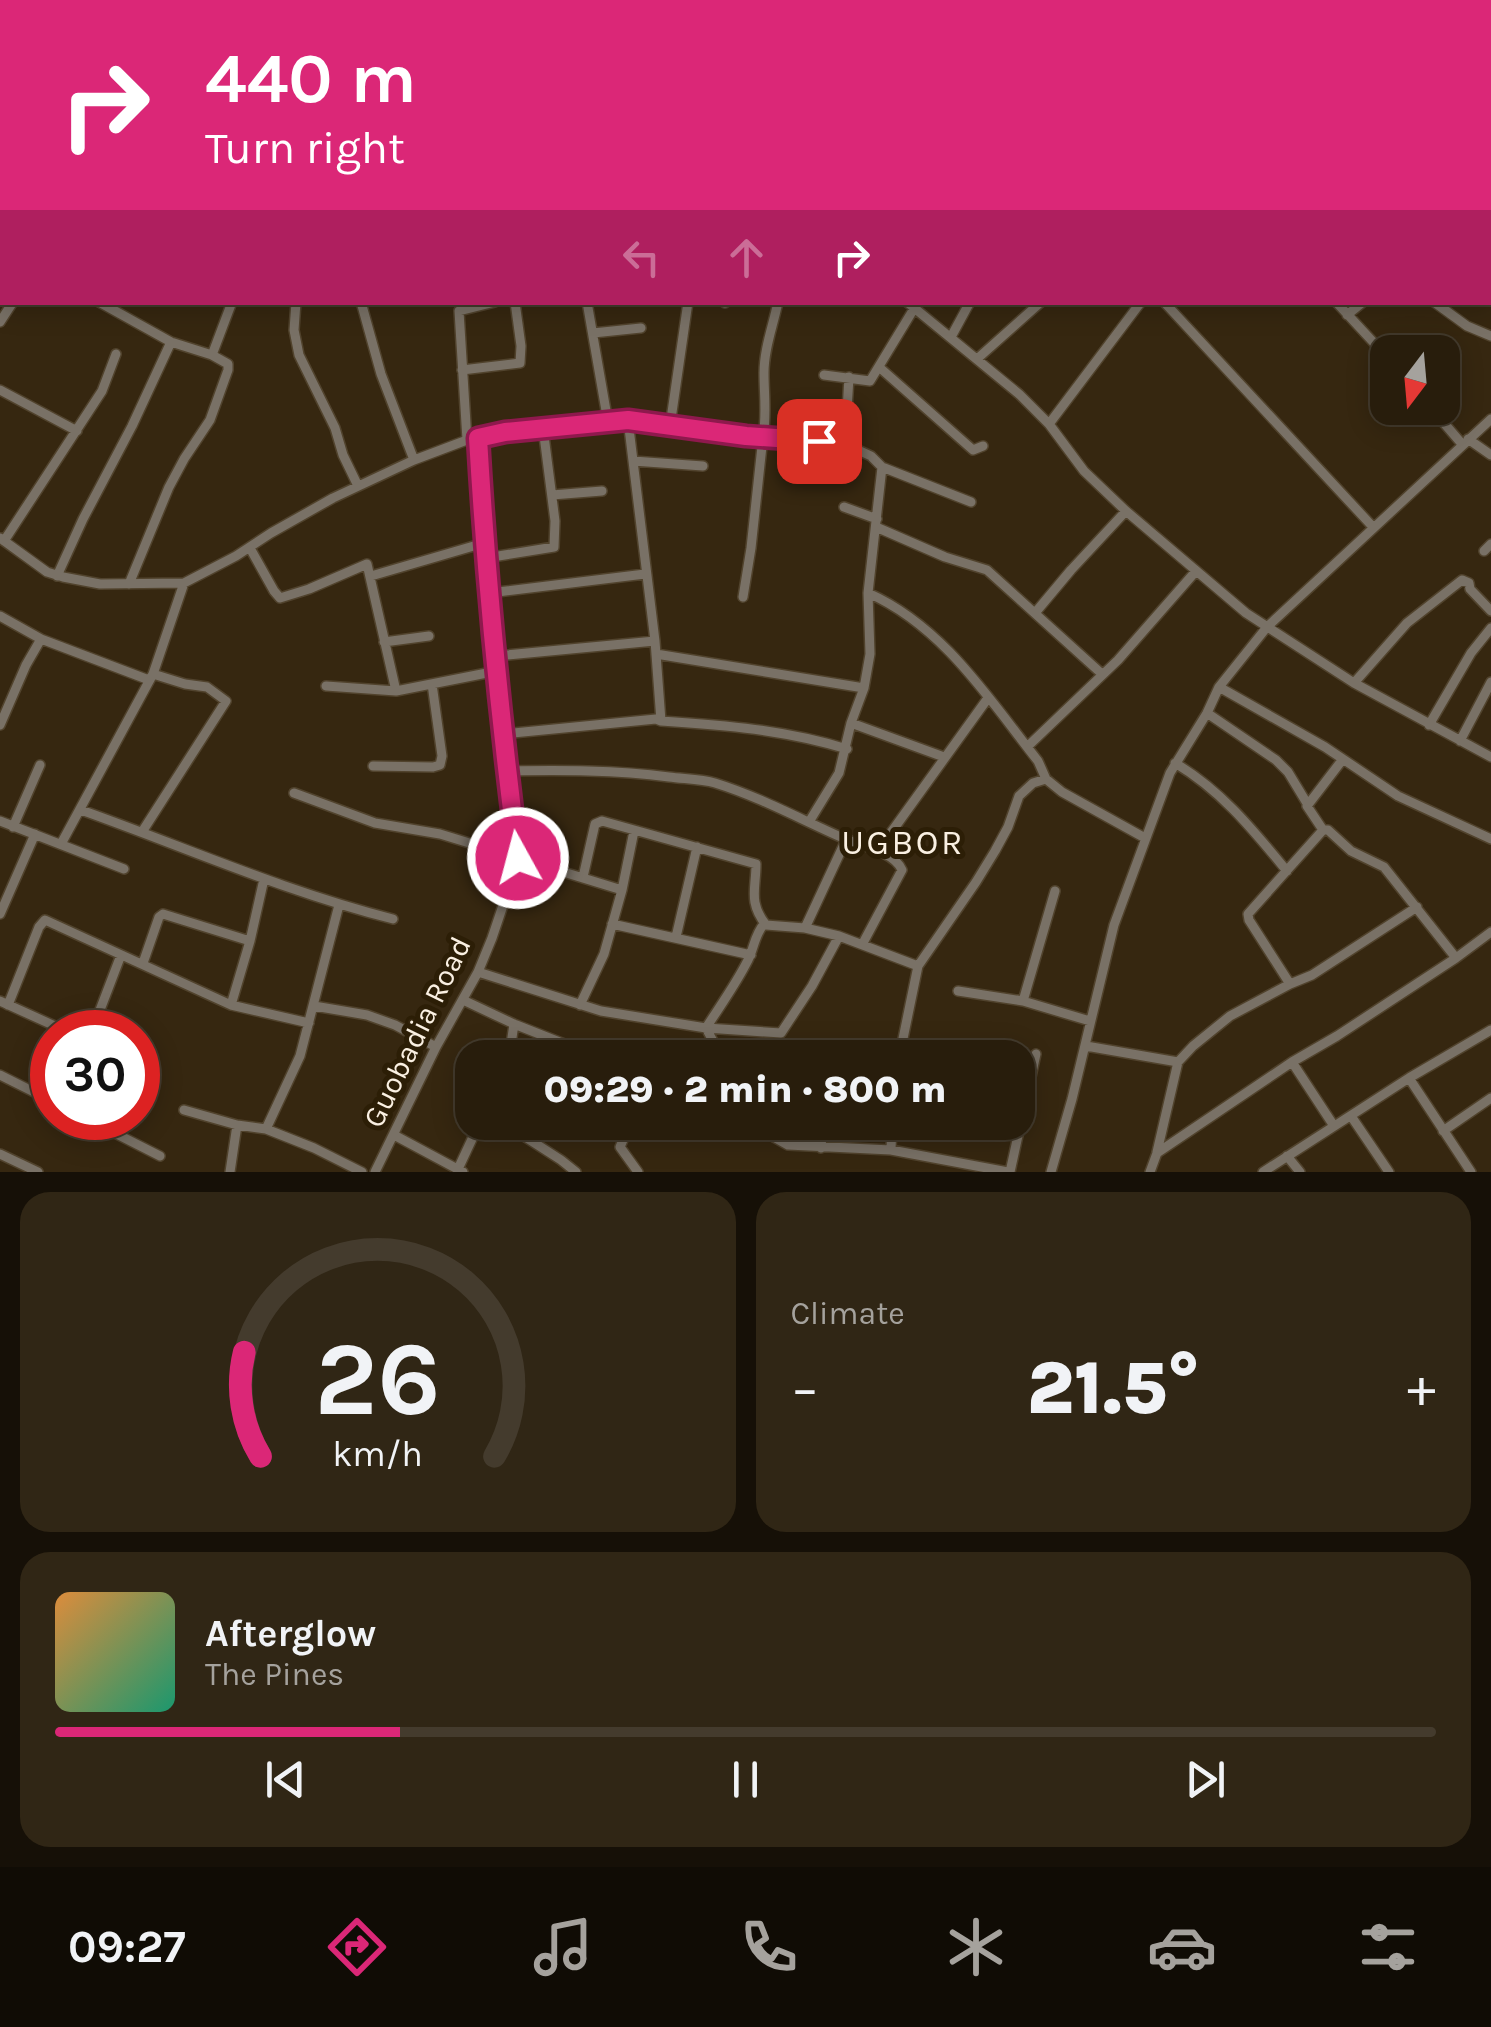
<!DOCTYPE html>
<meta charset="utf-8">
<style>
:root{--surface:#281d0c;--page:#302615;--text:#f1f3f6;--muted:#a5a29d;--line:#443b2d;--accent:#db2777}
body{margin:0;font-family:Karla,sans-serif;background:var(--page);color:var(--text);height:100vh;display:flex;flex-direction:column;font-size:38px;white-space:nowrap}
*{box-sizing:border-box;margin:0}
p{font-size:32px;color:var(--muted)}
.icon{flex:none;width:55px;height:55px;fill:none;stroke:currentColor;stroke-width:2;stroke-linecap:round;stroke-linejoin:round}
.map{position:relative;height:1172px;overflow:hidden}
.side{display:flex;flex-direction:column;gap:20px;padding:20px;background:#161007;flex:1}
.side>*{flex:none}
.guide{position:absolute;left:0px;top:0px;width:1492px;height:305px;box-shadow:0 5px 25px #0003,0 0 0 2px var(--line);background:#db2777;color:#fff;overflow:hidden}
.needle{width:65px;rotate:196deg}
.tools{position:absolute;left:1370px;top:335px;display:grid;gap:20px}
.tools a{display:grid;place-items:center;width:90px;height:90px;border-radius:20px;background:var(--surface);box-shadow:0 5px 25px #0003,0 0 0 2px var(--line);font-size:50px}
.speed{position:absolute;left:30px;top:1010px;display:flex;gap:20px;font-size:50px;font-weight:700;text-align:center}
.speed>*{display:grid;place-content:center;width:130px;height:130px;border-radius:50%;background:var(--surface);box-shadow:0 5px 25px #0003,0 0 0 2px var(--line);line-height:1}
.speed .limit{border:15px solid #d22;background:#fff;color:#111}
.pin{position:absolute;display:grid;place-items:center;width:85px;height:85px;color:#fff;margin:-42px;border-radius:20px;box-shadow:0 5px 15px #0006}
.me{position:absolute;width:110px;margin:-55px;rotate:353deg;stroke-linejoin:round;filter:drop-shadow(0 0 8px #0008)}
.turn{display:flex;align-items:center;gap:35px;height:210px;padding:0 40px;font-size:45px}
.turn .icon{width:130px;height:130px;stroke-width:2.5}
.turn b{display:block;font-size:70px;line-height:85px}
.lanes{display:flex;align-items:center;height:95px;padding:0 40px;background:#0003;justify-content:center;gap:50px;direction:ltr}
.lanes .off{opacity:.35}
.big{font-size:75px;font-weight:800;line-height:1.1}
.side .tile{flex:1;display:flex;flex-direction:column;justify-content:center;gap:15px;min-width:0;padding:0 35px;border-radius:30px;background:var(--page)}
.side .dial{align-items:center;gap:0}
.dial svg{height:260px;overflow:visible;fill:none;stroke:var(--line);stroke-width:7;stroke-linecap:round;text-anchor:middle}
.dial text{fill:var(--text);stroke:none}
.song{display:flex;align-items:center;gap:30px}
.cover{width:120px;height:120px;border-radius:15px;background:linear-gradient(135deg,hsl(30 70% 55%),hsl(160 70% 35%))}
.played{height:10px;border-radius:5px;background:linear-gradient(90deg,var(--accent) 25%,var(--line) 25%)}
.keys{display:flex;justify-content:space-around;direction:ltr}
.heat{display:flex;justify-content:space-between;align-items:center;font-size:55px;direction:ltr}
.side .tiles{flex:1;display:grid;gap:20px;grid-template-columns:1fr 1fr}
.tile:last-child{grid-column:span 2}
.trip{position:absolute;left:455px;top:1040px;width:580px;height:100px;border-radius:30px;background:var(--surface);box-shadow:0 5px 25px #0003,0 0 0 2px var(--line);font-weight:800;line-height:100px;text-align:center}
.tab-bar{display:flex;height:160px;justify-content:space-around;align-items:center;background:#100c05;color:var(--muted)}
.tab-bar .icon{width:70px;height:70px}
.tab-bar .active{color:var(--accent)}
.tab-bar b{font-size:45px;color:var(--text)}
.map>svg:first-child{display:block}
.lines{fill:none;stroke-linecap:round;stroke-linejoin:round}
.minor-casing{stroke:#51432d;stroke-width:12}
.minor{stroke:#797166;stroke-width:9}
.route-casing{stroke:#8e194d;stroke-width:25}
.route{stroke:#db2777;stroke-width:18}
.labels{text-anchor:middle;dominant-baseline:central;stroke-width:10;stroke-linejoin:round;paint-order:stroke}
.street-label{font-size:30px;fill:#faf0e2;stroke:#2c1e06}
.quarter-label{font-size:35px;letter-spacing:2.5px;fill:#faf0e2;stroke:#2c1e06}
</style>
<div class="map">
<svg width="1491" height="1172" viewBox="0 0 1491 1172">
<rect width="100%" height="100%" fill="#362710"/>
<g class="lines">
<g class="minor-casing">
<path id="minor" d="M66 0 69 2
M205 0 210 2
M252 0 255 2
M465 0 467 2
M1313 0 1316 2
M232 2 234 0
M321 2 323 0
M397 2 399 0
M544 2 546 0
M631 2 634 0
M720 2 722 0
M799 2 801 0
M1020 2 1021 0
M1105 2 1106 0
M1267 2 1268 0
M1376 2 1378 0
M1478 2V0
M0 74 2 76
M0 119 2 115
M0 155 2 156
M0 238 2 239
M99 302 171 342 212 355 228 364V370L210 420 184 459 169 487 129 584
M296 302 294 330 299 355 335 428 343 455 358 486
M361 302 381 374 414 460
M587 302 608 422
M907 302 1019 394 1049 424 1084 471 1126 511 1246 613 1354 683 1491 757
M1164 302 1373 527
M1336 302 1388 358
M1434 302 1467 326 1491 336
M725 303V302
M1347 315 1363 302
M0 322 13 302
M593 333 641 328
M951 337 970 302
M212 355 232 302
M977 359 1041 302
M879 367 973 450 983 446
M462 370 520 363 521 346 515 302
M824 375 870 381 918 302
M0 390 77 431
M1431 408 1462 444
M628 420 655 641 661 721
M1049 424 1141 302
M670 426 688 302
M1468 439 1491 455
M467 440 459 311 495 302
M845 444 849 377
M633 461 703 466
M552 495 602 491
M844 507 877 519
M876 527 945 557 987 570 1102 674
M0 538 47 572 63 577 100 584 184 583 236 556 271 533 333 498 414 460 467 440 505 433 628 420 763 437C767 415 764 395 764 373 764 349 773 326 778 302
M4 541 102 391 116 354
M250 548 274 591 280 598 309 589 367 564 396 691 497 671
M1484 551 1491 544
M486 558 554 547 555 521 543 428
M57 576 83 519 132 426 171 342
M371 576 484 543
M489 593 645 574
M868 593C943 626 989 699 1038 761L1046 779 1062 792 1145 838
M743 597 751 548 763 437 845 444 871 456 882 467 971 502
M1035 613 1071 570 1126 511
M0 616 41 639 26 665 0 725
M41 639 149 680
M384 642 429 636
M656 654 864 688
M496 656 655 641
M1354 683 1407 623 1462 580 1469 583 1470 589 1491 611
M326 686 396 691
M1219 687 1325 747 1398 796 1491 839
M1207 713 1276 760 1288 772 1308 805
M851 723 944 757
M1429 725 1471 653 1491 628
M502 734 656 719 661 721C724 725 786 730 847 749
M1460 741 1491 682
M1027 747 1118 660 1196 571
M1175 763C1222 791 1253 830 1287 871
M373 766 433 767 440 765 442 756 432 684
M507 771C562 770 615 770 669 777 684 779 701 779 715 783 760 797 800 819 843 838 860 846 894 851 902 870L863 943
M294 793 375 823 440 834 622 890
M81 810C185 847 286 892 393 919
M0 821 124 869
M809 822 839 773 851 723 864 688 870 654 868 593 882 467
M13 827 40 765
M1323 830 1307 806 1343 759
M142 832 226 701 207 687 185 684 153 674
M61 844 153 674 184 583
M877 852 988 698
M583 877 595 824 602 821 756 864C756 889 748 902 766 925L805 928 839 936 918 966
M0 914 35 834
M612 924 751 955
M805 928 846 840
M676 937 697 847
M143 963 159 917 163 914 250 941
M478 972 601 1011 706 1028C720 1006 736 984 748 960 754 948 755 934 764 924
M1290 984 1249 920 1248 914 1323 830H1328L1351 851 1384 867 1456 958
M958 991 1023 1001 1090 1021
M463 1000 514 1024 600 1058
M0 1001 68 1032
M1023 1001 1055 891
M8 1005 39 927 45 920 231 1005 309 1023
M231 1005 250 941 264 879
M580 1005 604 954 622 890 634 831
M314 1006 367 1015 395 1025 436 1047
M706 1028 781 1033 812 986 839 936
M706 1028 722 1058
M94 1032 100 1010 121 955
M1086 1046 1178 1062 1193 1046 1230 1016 1290 984 1312 975 1417 907
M138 1052 141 1053
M509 1058 514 1024
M789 1058 793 1048
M827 1058 828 1051
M899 1058 918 966 976 882 995 851 1008 827 1019 796 1033 783 1046 779
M1292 1062 1334 1126
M0 1075 52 1101
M1409 1078 1471 1172
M184 1110 237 1125 266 1129 314 1148 362 1172
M1351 1116 1389 1172
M85 1118 160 1156
M502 1122 561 1160 576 1172
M614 1122 613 1129 623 1140 620 1147 638 1172
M763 1122 772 1136 788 1145 891 1150 1008 1172
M266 1129 300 1056 339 905
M1443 1131 1491 1098
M394 1135 463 1172
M821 1148 823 1122
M891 1150 892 1122
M1157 1152 1178 1062
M0 1154 38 1172
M1287 1156 1300 1172
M458 1169 480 1122
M230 1172 237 1125
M375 1172 436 1047 478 972 492 938 519 858 501 720 484 543 478 437
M1010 1172 1036 1054
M1051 1172 1072 1099 1114 925 1170 773 1207 713 1219 687 1267 627 1491 419
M1150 1172 1157 1153 1292 1062 1337 1036 1456 958 1491 932
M1263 1172 1409 1078 1491 1030"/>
</g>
<use href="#minor" class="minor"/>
</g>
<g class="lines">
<g class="route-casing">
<path id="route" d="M518 858C500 718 486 578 478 438L505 432 628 420 746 436 819 441"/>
</g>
<use href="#route" class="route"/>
</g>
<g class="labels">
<g class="street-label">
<text transform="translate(417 1032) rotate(-64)">Guobadia Road</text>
</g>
<g class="quarter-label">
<text x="903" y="842">UGBOR</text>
</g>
</g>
</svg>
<div class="tools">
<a><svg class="needle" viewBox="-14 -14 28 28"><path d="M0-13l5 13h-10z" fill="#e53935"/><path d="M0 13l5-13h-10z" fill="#a5a29d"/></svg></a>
</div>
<div class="speed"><div class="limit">30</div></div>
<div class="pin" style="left:819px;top:441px;background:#d93025"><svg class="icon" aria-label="arrive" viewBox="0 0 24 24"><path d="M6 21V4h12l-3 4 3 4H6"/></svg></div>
<svg class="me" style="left:518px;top:858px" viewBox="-20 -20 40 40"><circle r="17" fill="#db2777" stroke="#fff" stroke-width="3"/><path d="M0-11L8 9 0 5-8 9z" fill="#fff"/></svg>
<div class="trip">09:29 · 2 min · 800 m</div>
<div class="guide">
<div class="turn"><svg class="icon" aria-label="right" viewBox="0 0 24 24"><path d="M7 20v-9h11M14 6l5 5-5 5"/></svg><div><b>440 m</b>Turn right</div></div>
<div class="lanes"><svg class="icon off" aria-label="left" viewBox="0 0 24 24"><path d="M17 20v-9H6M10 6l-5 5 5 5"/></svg><svg class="icon off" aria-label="ahead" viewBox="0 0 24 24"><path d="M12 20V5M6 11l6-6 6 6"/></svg><svg class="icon" aria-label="right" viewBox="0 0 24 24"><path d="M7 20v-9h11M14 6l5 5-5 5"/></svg></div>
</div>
</div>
<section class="side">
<div class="tiles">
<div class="tile dial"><svg viewBox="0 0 100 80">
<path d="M14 69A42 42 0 1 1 86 69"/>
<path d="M14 69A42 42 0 0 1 9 37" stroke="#db2777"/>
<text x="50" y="56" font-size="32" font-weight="700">26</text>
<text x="50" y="72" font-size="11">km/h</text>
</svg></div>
<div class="tile"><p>Climate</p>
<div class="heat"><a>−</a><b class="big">21.5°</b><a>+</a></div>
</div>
<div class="tile">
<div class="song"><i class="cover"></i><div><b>Afterglow</b><p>The Pines</p></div></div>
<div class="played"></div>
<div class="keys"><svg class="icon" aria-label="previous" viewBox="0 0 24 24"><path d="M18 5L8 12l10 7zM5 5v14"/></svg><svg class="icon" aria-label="pause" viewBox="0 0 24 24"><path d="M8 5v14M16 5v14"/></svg><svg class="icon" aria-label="next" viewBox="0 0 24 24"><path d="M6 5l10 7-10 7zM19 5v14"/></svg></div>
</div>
</div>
</section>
<nav class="tab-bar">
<b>09:27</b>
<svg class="icon active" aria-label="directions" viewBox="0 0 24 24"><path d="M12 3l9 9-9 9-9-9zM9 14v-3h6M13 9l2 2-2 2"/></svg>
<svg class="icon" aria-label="music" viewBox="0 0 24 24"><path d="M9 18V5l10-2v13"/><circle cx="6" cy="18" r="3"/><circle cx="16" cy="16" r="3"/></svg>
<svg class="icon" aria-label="phone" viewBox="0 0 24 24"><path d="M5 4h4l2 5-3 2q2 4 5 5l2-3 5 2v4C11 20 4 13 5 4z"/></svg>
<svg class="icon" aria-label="climate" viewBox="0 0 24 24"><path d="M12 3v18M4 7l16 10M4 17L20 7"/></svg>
<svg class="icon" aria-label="car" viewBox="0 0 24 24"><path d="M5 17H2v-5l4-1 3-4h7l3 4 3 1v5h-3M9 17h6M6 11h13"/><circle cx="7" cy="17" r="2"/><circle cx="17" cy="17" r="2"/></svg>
<svg class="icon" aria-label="filters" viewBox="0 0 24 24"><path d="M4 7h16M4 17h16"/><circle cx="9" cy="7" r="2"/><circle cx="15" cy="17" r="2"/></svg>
</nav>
